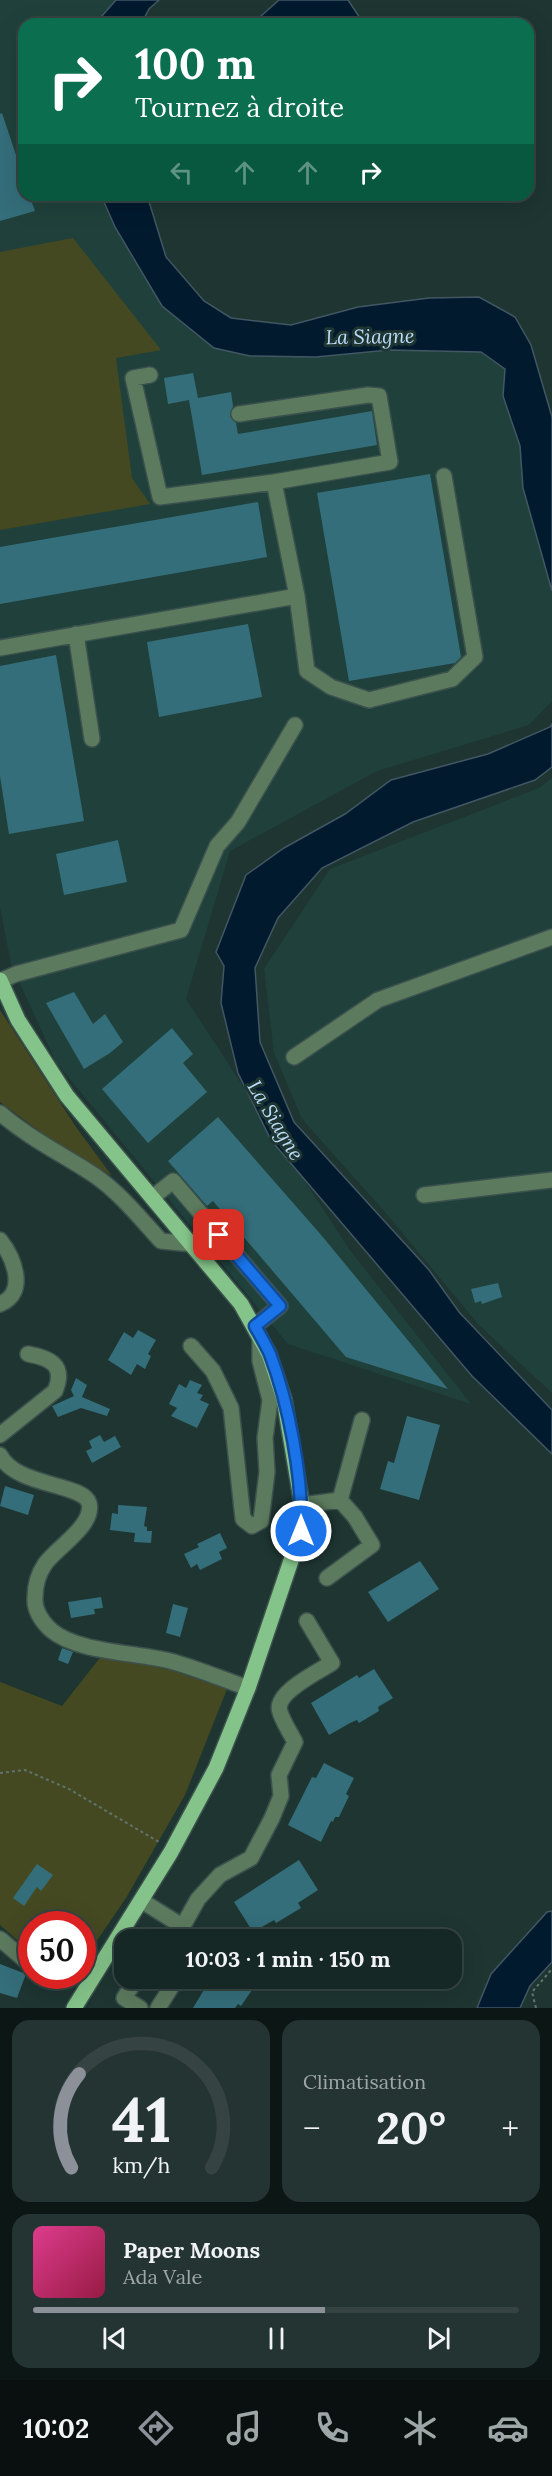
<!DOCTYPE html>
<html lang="fr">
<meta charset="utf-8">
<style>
:root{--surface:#162825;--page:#233432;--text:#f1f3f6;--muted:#9ea6a7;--line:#354442;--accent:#8c9099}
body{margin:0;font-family:Lora,serif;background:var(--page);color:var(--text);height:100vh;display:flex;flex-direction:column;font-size:22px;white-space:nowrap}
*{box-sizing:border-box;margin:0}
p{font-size:20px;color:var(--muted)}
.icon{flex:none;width:33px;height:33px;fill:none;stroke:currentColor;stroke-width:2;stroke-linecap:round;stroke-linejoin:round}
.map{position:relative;height:2008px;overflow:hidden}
.sheet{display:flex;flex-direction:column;gap:12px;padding:12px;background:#0c1614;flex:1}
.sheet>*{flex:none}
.guide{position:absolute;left:18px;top:18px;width:516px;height:183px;border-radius:18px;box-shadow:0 6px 24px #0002,0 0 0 2px var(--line);background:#0b6e4f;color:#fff;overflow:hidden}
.speed{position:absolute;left:18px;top:1911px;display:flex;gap:12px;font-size:30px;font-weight:700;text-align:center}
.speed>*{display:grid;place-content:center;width:78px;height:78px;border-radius:50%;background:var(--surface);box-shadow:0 6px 24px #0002,0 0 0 2px var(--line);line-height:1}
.speed .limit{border:9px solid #d22;background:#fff;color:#111}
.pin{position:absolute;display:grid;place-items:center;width:51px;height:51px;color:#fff;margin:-26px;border-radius:12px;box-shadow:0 3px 9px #0006}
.me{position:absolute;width:66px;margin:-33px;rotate:0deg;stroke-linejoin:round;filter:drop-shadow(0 0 4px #0008)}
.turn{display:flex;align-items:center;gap:21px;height:126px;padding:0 18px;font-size:27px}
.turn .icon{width:78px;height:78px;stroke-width:2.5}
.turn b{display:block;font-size:42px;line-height:51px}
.lanes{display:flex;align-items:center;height:57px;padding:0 18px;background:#0003;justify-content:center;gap:30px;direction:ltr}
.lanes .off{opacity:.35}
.big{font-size:45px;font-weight:700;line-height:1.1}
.sheet .tile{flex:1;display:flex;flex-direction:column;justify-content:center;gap:9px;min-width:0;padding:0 21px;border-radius:18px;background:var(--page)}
.sheet .dial{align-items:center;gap:0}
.dial svg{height:156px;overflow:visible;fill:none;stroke:var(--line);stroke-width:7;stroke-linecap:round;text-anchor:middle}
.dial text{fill:var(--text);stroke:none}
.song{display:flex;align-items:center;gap:18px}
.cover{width:72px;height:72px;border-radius:9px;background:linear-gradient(135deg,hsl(330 70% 55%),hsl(340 70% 35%))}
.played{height:6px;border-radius:3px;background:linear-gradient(90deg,var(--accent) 60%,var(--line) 60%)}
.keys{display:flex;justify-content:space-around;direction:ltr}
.heat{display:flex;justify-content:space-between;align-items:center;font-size:33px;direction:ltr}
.sheet .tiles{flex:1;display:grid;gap:12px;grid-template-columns:1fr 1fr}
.tile:last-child{grid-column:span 2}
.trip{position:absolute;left:114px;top:1929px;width:348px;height:60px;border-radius:18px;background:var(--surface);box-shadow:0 6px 24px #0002,0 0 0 2px var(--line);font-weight:700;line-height:60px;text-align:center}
.menu{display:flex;height:96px;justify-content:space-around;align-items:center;background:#09100f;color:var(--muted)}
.menu .icon{width:42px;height:42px}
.menu .selected{color:var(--accent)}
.menu b{font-size:27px;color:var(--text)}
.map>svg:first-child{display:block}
.built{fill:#20413b}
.green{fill:#454922}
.water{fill:#021a2e;stroke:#425764;stroke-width:1.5}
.building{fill:#346e7a}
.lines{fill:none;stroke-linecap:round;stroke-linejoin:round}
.minor-casing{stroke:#3c514d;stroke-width:18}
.major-casing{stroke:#3c514d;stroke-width:18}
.path{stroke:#60736f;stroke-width:2;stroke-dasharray:3 3;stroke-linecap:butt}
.minor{stroke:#5c7a5e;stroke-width:15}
.major{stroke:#84c389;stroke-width:15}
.route-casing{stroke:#114b97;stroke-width:15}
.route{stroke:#1a73e8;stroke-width:10}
.labels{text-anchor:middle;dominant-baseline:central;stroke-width:6;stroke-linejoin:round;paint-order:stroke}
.water-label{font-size:20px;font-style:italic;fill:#bcddfc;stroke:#1e3531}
</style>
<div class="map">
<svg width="552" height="2008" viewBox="0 0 552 2008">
<rect width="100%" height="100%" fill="#1e3531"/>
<path class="built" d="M0 0H116L95 24H24V195H101L115 227 162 306 389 350 481 352 505 369 536 382 552 594V701L529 725 377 771 230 851 186 999 349 1249 471 1404 288 1344 56 1062 11 964 0 907Z
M552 778V1393L479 1325 385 1212 302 1119 274 1053 264 969 330 869 539 788Z"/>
<path class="green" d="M73 238 161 350 116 358 132 478 150 504 0 530V252Z
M0 1010 76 1127 112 1176 47 1137 0 1102Z
M103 1654 170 1670 227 1689 185 1795 126 1898 83 1961 82 1924H32L31 1952 0 1925V1682L62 1706Z"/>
<path class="water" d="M116 0H159L149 9 141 24H95Z
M279 0H348L364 24H252Z
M101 195H147L166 257 204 301 231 318 291 325 358 307 429 298 479 297 515 317 531 345 552 417V591L523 488 520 446 503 396 505 369 481 352 389 350 316 357 250 356 214 348 162 306 115 227Z
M552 724V767L535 780 413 822 322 868 278 918 255 968 260 1042 294 1122 429 1270 459 1312 552 1410V1454L472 1376 271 1140 238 1073 221 1003 224 966 216 952 246 875 284 848 345 814 391 780 488 754 550 727Z
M552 1911V1962L530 1986 520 2008H477L491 1974 547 1912Z"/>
<path class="building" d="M2 113 24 179V195H29L35 211 0 221V114Z
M193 373 198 398 231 392 233 406 230 416 236 423 238 434 372 411 377 445 202 475 189 400 168 404 164 378Z
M430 474 461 657 455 663 349 681 317 493Z
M258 502 267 557 0 604V547Z
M248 624 262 697 159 717 147 642Z
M56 655 84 821 9 834 0 776V666Z
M118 840 127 882 64 895 56 854Z
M74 992 93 1024 105 1014 123 1042 110 1053 84 1069 46 1003Z
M172 1028 193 1054 183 1063 207 1092 148 1143 102 1089Z
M218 1117 322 1236 448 1389 346 1357 213 1201 207 1206 168 1161Z
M498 1283 502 1297 482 1304 481 1301 475 1303 471 1289Z
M138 1330 156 1340 148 1354 151 1356 145 1369 137 1364 131 1375 108 1360 124 1332 133 1338Z
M76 1378 87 1385 82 1397 110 1409 107 1416 81 1408 58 1417 52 1406 74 1396 71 1390Z
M190 1380 202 1385 197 1393 203 1395 200 1400 209 1404 197 1428 171 1416 177 1408 169 1404 179 1384 186 1388Z
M407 1416 440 1425 419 1500 380 1489 388 1461 394 1463Z
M100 1435 104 1442 115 1436 121 1447 92 1463 86 1451 92 1448 89 1441Z
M5 1486 34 1495 28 1515 0 1506Z
M118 1505 147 1507 144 1526 147 1527V1531H152L151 1543 134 1542 135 1533 110 1530 112 1513 118 1514Z
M220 1533 227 1548 219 1552 222 1559 200 1570 197 1564 191 1568 184 1554 199 1547 197 1544Z
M420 1561 439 1589 388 1622 368 1592Z
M101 1597 103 1608 94 1609 95 1614 71 1618 68 1602Z
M173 1604 188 1608 180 1637 166 1633Z
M62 1648 73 1652 68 1664 58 1660Z
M374 1669 393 1698 378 1707 379 1711 359 1723 357 1720 350 1723 329 1735 311 1703 357 1675 359 1678Z
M324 1763 354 1778 346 1794 349 1796 339 1817H335L333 1822 331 1821 321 1842 288 1825 312 1777 316 1778Z
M299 1860 318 1890 298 1903 301 1908 276 1923 274 1920 253 1932 234 1902Z
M37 1864 53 1875 41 1891 37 1887 24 1906 13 1898Z
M0 1964 26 1974 17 1998 0 1993Z
M211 1978H254L249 1987 252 1990 241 2006 238 2004 235 2008H193Z"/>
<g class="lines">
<g class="minor-casing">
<path id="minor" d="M239 414 368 395 379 396 390 462 274 482
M297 596 307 671 331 687 369 700 452 679 475 657 444 476
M76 634 92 739
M0 648 297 596 274 482 160 497 133 378 150 375
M0 981 16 974 181 930 217 846 238 822 295 725
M294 1057 378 1000 552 937
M0 1113C29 1138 62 1154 94 1175 119 1192 140 1218 161 1241L191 1244
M424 1195 552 1180
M153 1197 173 1181 280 1306 255 1326
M0 1240C14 1258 28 1293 0 1304
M191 1346 213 1371 231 1408 243 1519 252 1526 261 1521 267 1472 265 1438 270 1400 260 1361V1337
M0 1435 55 1391C66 1365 50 1358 28 1354
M0 1455C16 1487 83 1483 89 1503 95 1525 56 1548 45 1564 38 1574 35 1586 35 1598 34 1610 42 1622 51 1630 78 1653 135 1652 170 1661 196 1668 222 1679 248 1688
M340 1500 362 1420
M302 1505 340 1500 355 1517 372 1545 327 1578
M142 1901 182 1926
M0 1939 32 1966
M175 1940 198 1899 220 1875 251 1858 272 1818 281 1796 279 1775 295 1742C290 1732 283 1722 280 1712 273 1693 318 1672 332 1663L307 1621
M137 1978 124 1998 140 2008
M158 2008 177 1978"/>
</g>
<g class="major-casing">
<path id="major" d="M0 980 18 1020 67 1096 241 1304 269 1354 284 1399 302 1505 301 1531 248 1688 216 1768 171 1852 74 2008"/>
</g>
<path class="path" d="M0 1773 25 1770 69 1789 159 1842
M536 2008 532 1992 552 1969"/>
<use href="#minor" class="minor"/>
<use href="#major" class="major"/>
</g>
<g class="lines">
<g class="route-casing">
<path id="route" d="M219 1235 280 1306 255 1326C260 1335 266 1345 270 1354 289 1404 303 1478 301 1531"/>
</g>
<use href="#route" class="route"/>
</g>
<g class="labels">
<g class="water-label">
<text transform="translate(370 336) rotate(-1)">La Siagne</text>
<text transform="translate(276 1120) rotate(59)">La Siagne</text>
</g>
</g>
</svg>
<div class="speed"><div class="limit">50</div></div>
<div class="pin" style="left:219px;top:1235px;background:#d93025"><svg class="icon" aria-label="arrive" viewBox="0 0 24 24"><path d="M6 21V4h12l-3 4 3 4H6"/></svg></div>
<svg class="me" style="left:301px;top:1531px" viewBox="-20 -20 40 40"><circle r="17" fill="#1a73e8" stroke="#fff" stroke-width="3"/><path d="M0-11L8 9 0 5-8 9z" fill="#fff"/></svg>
<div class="trip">10:03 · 1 min · 150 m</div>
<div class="guide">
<div class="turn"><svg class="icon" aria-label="right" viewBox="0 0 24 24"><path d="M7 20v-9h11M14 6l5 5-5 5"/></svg><div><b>100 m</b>Tournez à droite</div></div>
<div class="lanes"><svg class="icon off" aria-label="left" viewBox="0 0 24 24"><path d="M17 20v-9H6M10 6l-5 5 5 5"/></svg><svg class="icon off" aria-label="ahead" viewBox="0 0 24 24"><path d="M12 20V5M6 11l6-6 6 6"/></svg><svg class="icon off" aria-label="ahead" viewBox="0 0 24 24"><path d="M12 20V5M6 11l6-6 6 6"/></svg><svg class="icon" aria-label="right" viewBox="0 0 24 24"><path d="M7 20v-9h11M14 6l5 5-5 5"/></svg></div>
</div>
</div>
<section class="sheet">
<div class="tiles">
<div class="tile dial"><svg viewBox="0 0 100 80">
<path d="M14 69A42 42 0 1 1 86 69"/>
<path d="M14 69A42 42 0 0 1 18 21" stroke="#8c9099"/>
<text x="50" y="56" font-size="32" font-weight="700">41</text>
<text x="50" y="72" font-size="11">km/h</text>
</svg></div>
<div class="tile"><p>Climatisation</p>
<div class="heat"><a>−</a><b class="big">20°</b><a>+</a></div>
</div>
<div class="tile">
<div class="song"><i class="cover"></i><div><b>Paper Moons</b><p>Ada Vale</p></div></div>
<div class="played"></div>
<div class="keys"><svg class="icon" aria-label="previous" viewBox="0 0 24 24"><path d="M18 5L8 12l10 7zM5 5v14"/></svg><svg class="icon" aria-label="pause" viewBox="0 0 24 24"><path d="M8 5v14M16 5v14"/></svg><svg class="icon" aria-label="next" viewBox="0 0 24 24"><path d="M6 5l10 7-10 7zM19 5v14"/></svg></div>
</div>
</div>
</section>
<nav class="menu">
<b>10:02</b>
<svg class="icon selected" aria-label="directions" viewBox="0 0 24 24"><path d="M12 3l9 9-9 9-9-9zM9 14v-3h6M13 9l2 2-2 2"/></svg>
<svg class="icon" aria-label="music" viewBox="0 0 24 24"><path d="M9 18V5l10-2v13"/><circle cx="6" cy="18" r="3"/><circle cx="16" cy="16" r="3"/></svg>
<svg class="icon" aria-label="phone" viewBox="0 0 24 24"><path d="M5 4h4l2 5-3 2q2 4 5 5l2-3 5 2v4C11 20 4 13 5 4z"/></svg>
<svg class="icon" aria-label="climate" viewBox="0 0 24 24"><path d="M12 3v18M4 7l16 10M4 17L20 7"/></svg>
<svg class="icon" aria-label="car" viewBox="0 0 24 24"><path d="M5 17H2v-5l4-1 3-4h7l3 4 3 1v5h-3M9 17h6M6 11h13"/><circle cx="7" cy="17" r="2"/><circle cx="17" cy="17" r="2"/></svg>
</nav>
